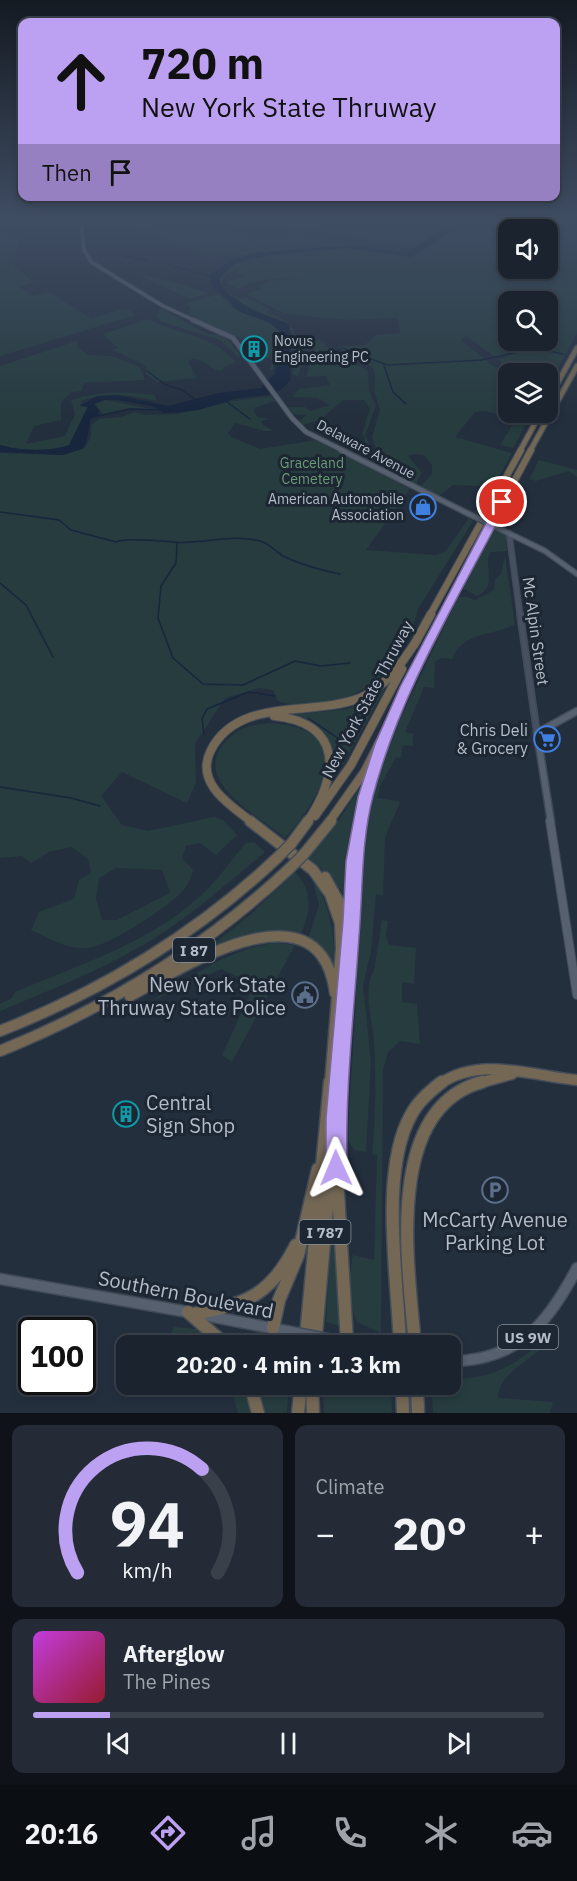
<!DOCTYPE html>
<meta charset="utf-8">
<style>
:root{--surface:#1b232e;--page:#242b36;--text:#f1f3f6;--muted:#a0a4aa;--line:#39404a;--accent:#bca0f2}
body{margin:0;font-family:"IBM Plex Sans",sans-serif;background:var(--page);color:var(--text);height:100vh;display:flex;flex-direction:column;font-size:22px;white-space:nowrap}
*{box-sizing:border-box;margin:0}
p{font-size:20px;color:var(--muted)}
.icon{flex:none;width:33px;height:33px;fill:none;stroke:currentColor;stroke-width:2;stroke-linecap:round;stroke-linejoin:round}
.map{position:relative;height:1413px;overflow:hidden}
.sheet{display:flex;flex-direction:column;gap:12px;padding:12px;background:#0f1319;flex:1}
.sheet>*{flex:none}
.hud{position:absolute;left:18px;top:18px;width:542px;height:183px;border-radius:12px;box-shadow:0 3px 9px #0003,0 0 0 2px var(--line);background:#bca0f2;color:#111;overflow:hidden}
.controls{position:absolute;left:498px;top:219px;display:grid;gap:12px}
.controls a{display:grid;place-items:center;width:60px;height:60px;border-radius:12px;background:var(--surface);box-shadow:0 3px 9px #0003,0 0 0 2px var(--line);font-size:30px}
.speed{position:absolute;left:18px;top:1317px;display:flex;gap:12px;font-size:30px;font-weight:700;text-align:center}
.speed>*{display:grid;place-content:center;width:78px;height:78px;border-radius:50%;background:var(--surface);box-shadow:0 3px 9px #0003,0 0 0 2px var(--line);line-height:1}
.speed .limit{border:3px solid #111;border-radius:9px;background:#fff;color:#111}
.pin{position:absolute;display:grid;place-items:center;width:51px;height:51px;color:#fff;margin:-26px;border:3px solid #fff;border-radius:50%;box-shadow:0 2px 6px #0007}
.me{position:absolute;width:66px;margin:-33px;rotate:359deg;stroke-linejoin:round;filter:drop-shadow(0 0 4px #0008)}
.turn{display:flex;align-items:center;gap:21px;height:126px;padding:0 24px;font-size:27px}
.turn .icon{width:78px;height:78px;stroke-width:2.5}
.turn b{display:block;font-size:42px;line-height:51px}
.then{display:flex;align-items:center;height:57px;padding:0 24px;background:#0003;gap:12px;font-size:22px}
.big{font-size:45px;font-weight:800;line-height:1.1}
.sheet .widget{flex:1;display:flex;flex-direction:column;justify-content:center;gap:9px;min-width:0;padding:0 21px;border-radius:12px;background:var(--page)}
.sheet .dial{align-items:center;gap:0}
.dial svg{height:156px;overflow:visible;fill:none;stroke:var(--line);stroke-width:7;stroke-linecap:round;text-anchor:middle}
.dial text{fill:var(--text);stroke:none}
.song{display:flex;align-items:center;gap:18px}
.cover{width:72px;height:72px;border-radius:9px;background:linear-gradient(135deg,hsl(290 70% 55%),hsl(350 70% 35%))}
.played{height:6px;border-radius:3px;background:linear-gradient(90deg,var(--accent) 15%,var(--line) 15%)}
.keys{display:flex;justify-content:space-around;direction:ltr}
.heat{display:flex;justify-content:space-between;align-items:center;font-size:33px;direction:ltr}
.sheet .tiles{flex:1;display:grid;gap:12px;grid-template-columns:1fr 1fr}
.widget:last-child{grid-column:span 2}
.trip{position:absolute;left:116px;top:1335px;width:345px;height:60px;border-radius:12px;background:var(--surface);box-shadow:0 3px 9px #0003,0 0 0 2px var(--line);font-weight:800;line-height:60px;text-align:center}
.tab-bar{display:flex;height:96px;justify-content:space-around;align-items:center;background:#0b0e12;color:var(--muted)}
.tab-bar .icon{width:42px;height:42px}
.tab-bar .active{color:var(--accent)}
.tab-bar b{font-size:27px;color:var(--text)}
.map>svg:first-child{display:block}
.green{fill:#263c3f;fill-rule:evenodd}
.water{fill:#17263c}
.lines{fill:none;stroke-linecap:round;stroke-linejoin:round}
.stream{stroke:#17263c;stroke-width:1.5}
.secondary-far1-casing{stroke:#414a57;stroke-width:7}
.secondary-casing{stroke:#414a57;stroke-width:8}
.primary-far5-casing{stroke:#414a57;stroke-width:4.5}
.primary-far4-casing{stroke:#414a57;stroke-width:6}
.primary-far3-casing{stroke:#414a57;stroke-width:7}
.primary-far2-casing{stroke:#414a57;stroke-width:9}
.primary-far1-casing{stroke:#414a57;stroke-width:10}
.primary-casing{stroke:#414a57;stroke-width:13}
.highway-far4-casing{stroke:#434c59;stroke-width:7}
.highway-far3-casing{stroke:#434c59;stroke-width:8}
.highway-far2-casing{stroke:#434c59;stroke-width:10}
.highway-far1-casing{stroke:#434c59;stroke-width:13}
.highway-casing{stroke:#434c59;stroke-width:15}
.secondary-far1{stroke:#465061;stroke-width:4.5}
.secondary{stroke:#465061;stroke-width:5}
.primary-far5{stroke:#56606e;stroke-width:3}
.primary-far4{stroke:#56606e;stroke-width:4}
.primary-far3{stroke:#56606e;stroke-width:4.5}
.primary-far2{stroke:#56606e;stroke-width:6}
.primary-far1{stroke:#56606e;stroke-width:8}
.primary{stroke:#56606e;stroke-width:10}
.highway-far4{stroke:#746855;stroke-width:4.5}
.highway-far3{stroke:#746855;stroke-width:6}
.highway-far2{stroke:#746855;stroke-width:8}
.highway-far1{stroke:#746855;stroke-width:10}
.highway{stroke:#746855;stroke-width:12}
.primary-bridge-far1-casing{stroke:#414a57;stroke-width:7;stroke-linecap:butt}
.primary-bridge-casing{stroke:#414a57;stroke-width:13;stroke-linecap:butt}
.highway-bridge-casing{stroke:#434c59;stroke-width:13;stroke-linecap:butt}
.primary-bridge-far1{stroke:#56606e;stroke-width:4.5}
.primary-bridge{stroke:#56606e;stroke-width:10}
.highway-bridge{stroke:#746855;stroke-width:10}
.route{fill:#bca0f2;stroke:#7a689d;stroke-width:1.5}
.labels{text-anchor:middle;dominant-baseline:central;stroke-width:6;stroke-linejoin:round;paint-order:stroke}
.far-poi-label{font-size:14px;fill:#b4bcc9;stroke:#1d2633;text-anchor:start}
.far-street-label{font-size:14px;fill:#b4bcc9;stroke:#1d2633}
.far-park-label{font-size:14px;fill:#6b9a76;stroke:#1d2633}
.shield{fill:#1d2633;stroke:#878f9c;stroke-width:1.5}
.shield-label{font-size:15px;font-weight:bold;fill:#b4bcc9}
.street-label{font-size:16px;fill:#b4bcc9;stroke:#1d2633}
.poi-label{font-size:16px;fill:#b4bcc9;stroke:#1d2633;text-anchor:end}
.near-poi-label{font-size:20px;fill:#b4bcc9;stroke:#1d2633;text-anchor:end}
.near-street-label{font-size:20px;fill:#b4bcc9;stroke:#1d2633}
</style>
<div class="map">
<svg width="577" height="1413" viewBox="0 0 577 1413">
<rect width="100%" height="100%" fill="#242f3e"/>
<path class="green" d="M260 218H473L441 230 419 245C365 241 312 233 260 218Z
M491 218H577V333L548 387V374L521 373 497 360 509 356H494L466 336 461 340 493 366 510 373 508 412 533 413 513 448 500 445 516 419 486 411 475 412 455 437 512 453 478 515 474 513 487 482 479 486 453 485 439 496 420 487 432 474V465L424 455 415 454 408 456 422 473 415 485 399 476 375 446 372 437 380 410 374 391 375 374 373 368 337 347 365 345 376 335 400 333 398 318 347 320 285 314 246 294 262 289 258 286 272 281 305 277C282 278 257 278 237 289L226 282 246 276 251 277 235 272 255 259 223 276V286L220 279 227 270 241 262 268 256 348 248 412 258 451 231ZM508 230H548V268H508ZM508 302H548V340H508Z
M154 220 158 225 221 229 265 238 299 233 356 246 207 258 132 225Z
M0 232 20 237 14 267 34 282 19 287 33 296 49 292 91 318 126 308 136 315 0 356Z
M140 276C164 278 186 286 209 293L190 299Z
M228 293 243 299 245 297 271 310 267 312C281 317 294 324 297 340L303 341 306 348 296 355 297 361 302 364 298 376 293 375C293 358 296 340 288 323L252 310Z
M219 294 233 307 267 320 279 331 273 370H270L272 362 270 358 253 356 247 350 254 354 264 349 189 315 188 310 192 308 183 304Z
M161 308 207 334 221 335 230 342 241 357H238L220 340 162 322 156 317Z
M149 319C182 337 208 332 236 362L224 367 222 371C210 371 204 357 192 359L188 362 197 378 157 382 146 374V366L113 350 118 348 103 334Z
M306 335 328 344 324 345 342 354 344 362H352L368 371 369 391 376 406 365 435 377 459 364 450 365 437 362 434 370 408 364 400H343L320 420 303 425 299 421 307 415 293 414 288 407H305L310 411 330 405 317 398 292 397 299 389 330 385 326 376 306 377 314 349Z
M77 341V346L88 355 112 356 140 367 145 380 84 383 82 391 72 392 61 402V420L34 426 26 444 65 436 75 414 71 400C99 391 126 391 155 395L157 401C130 395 107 392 81 401L80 406H88L69 445C49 452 20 451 0 445V366Z
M271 396 275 401 255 408 254 412 258 417 269 419 261 421 263 425 274 431H264L235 423 228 433 231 437 260 449 315 440 410 489 366 550 436 555 446 551 469 518 473 521 418 609C415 624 409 635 401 648 379 684 359 699 315 703 303 704 290 706 278 701L273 690 259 688 225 698 195 744 196 783 187 803 122 772 101 796 122 825 148 831 214 817 223 820 237 835 216 855 200 843 186 846 182 858 193 870C191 879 187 888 180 894 164 909 109 946 88 948 68 950 49 938 31 930L39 912 74 899 79 880 91 873 88 859 72 847 49 852 31 863 22 856 0 858V453L63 455 85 448 91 436V425L99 419 121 417 134 412 146 415 177 414 234 401ZM116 868 162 870 170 893 117 920H102L96 899 99 878Z
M105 400 155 410 129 408 103 414 95 404Z
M539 460 577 470V477L569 471 536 481 529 479Z
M492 529 506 536 507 551 491 552 488 558C487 574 495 588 477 596L463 588Z
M505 556 515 624C497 636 463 630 452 659L441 658 435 662 434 688 424 687 405 732 413 734V746L403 745 401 758 396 757 381 784 377 798 399 801V805L385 837 383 896 376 894 371 952 363 985 371 1062 366 1152 354 1150 349 1142 348 1130 356 1001 358 871 368 807 383 755 458 597H467L475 600 494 590 495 579 501 574Z
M385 689 328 790C339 749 330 730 289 715L348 709Z
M269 723C360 728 325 793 285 838 262 818 194 784 222 746 235 729 248 725 269 723Z
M365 780 353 824 345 894 317 864 308 858 335 826Z
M254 842 265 852C225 885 186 921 141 946 97 972 48 991 0 1011V1004L12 998 15 992C78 965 147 944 198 898 216 883 230 861 246 843Z
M295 872C313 891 311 913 300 935 266 928 237 936 207 953L206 950 250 915Z
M315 880C329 907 337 936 333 967L320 947 308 939 319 905 313 881Z
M382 920 388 921 386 935 389 945 416 948 414 984 402 982V1002L417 1004 420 1044 400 1041 388 1052 383 1070 381 1333 357 1322C348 1301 348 1277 353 1255L374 1260 377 1155 372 1154C376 1117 376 1079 374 1043 373 1020 362 991 374 970Z
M276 943 295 945 232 1062 222 1055 254 985 221 969 146 1004C186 981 230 947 276 943Z
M332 1223H334L341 1326 326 1322Z
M174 1327 197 1329 219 1345H194L167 1340Z
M540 1343 539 1350C524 1364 498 1376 498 1398L553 1402 550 1413H433L432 1393 437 1385 450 1384V1379C488 1379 512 1368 540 1343Z
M230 1385H243L250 1413H238Z
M255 1385H289L287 1413H263Z
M323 1385H391L392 1413H324Z"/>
<path class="water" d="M473 218H491L451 231 412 257 347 248 269 255 235 263 219 279C222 301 269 316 288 324L293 343 289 358 291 379 282 389 268 395 237 398 199 410 181 412 164 413 155 407 118 400H104L94 404 99 411 98 416 91 419C87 431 90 439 82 449L63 455 0 452V445C20 451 49 452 69 445L88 407 80 406 97 396 118 395 168 406 218 393 261 388 275 373 279 331C267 317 252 319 237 310 233 307 232 303 228 299 218 290 210 290 210 275L229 261 254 253 353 245 407 252 449 225Z"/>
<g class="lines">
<path class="stream" d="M123 256 147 260
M167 264 209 276
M310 360 327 359 331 353 343 348 387 365 482 360 535 348 563 354
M291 363 299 362
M384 366 393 392 406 404
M147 371 163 383
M164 384 182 390 196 400
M227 402 250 419
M98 416 131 409 161 410
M0 512 59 520 71 530 116 542C126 537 161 541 173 542 202 545 231 533 260 541 269 543 276 552 283 556 301 565 320 570 340 574
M177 543 176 563 161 586 158 618 173 658 203 684 243 685 295 661 321 666 350 663
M0 583 26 605 53 657
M308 718 348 745
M204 734 202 719 207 709 249 692 274 696
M0 787 71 798 100 806"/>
<g class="secondary-far1-casing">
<path id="secondary-far1" d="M509 533 520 615"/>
</g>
<g class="secondary-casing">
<path id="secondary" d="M520 614 537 733"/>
</g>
<g class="primary-far5-casing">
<path id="primary-far5" d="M81 218 84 250 91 262 163 306 196 321"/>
</g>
<g class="primary-far4-casing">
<path id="primary-far4" d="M193 320 233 338 292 418 306 432 344 451"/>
</g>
<g class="primary-far3-casing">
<path id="primary-far3" d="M341 450 469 514
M502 530 545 551 577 574"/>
</g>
<g class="primary-far2-casing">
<path id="primary-far2" d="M551 822 537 733 577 711"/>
</g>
<g class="primary-far1-casing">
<path id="primary-far1" d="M550 821 577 995"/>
</g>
<g class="primary-casing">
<path id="primary" d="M0 1279 188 1312
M204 1315 286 1331
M346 1342 366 1346
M450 1361C517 1361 548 1324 577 1268"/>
</g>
<g class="highway-far4-casing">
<path id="highway-far4" d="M548 400 577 348
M520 451 541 412
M530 451 577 366"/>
</g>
<g class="highway-far3-casing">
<path id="highway-far3" d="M430 615 521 450
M443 615 531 450"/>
</g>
<g class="highway-far2-casing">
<path id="highway-far2" d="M414 645 431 614
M274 716C344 723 339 776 307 822
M315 816 351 765 402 669
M252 822C230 805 194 783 211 750 239 696 312 717 360 698 386 687 402 663 417 640
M329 822 365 771 444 614
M359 822 380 750"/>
</g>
<g class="highway-far1-casing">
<path id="highway-far1" d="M250 821 313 870 330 894 340 923 341 949 330 1084
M291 844 308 821
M304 854 331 821
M325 877 344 911 348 945 338 1084
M351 929 356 838 360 821
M130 996C183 967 320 879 335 993
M0 1031C104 990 195 935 277 858
M0 1051C109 1007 204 949 290 868
M440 1084C479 1056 534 1076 577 1080
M476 1084 512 1074"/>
</g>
<g class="highway-casing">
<path id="highway" d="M336 1159 347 1342
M188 1312 227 1346
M194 1314C247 1304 271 1295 296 1245
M273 1328 279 1300 298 1255 318 1169
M305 1346 330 1082
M315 1346 338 1082
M400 1346C398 1281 379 1172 411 1115 418 1101 430 1091 442 1082
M415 1346C409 1270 382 1109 482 1082
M250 1384 258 1413
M312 1384 313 1413
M402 1384 403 1413
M417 1384 418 1413
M298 1413 301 1384"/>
</g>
<use href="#secondary-far1" class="secondary-far1"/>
<use href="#secondary" class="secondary"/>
<use href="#primary-far5" class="primary-far5"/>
<use href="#primary-far4" class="primary-far4"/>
<use href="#primary-far3" class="primary-far3"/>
<use href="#primary-far2" class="primary-far2"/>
<use href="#primary-far1" class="primary-far1"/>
<use href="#primary" class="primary"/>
<use href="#highway-far4" class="highway-far4"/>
<use href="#highway-far3" class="highway-far3"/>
<use href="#highway-far2" class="highway-far2"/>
<use href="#highway-far1" class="highway-far1"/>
<use href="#highway" class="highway"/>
<g class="primary-bridge-far1-casing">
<path id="primary-bridge-far1" d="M469 514 502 530"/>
</g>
<g class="primary-bridge-casing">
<path id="primary-bridge" d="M286 1331 337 1341"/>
</g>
<g class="highway-bridge-casing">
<path id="highway-bridge" d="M277 858 291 844
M290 868 304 854"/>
</g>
<use href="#primary-bridge-far1" class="primary-bridge-far1"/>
<use href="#primary-bridge" class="primary-bridge"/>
<use href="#highway-bridge" class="highway-bridge"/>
</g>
<linearGradient id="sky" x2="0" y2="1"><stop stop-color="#141a22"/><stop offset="0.53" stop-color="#3f4d63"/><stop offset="1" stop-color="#3f4d63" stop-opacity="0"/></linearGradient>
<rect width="577" height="415" fill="url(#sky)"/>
<path class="route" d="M502 499 508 502C459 597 400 692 373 796 361 842 363 889 359 936 354 1013 345 1090 347 1168L344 1175 336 1178 329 1175 326 1168V1118L343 921 346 861 358 797 375 744 400 687 497 502Z"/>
<defs>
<g id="building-ring" transform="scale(1.35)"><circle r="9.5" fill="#1d2633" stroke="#0f9aa8" stroke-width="1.5"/><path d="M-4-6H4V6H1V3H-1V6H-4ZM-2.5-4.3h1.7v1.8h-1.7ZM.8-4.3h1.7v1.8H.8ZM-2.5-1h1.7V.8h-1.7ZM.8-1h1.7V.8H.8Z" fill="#0f9aa8"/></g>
<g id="shop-ring" transform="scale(1.35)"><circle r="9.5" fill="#1d2633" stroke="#3f7fe0" stroke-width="1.5"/><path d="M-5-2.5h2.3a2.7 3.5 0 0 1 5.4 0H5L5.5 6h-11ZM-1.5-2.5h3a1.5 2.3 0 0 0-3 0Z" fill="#3f7fe0"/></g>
<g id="supermarket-ring" transform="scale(1.35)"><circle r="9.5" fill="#1d2633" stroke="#3f7fe0" stroke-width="1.5"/><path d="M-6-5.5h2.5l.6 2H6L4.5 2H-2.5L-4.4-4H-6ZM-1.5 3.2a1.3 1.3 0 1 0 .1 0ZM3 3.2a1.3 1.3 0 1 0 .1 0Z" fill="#3f7fe0"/></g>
<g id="civic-ring" transform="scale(1.35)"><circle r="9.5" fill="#1d2633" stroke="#5c6f8a" stroke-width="1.5"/><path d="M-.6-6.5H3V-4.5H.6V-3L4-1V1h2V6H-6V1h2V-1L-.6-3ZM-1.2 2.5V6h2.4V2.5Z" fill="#5c6f8a"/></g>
<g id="parking-ring" transform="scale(1.35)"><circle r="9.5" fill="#1d2633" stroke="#5c6f8a" stroke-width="1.5"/><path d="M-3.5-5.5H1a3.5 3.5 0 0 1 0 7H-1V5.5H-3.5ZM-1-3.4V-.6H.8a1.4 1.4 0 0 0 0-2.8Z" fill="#5c6f8a"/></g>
</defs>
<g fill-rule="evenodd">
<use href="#building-ring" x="254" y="349"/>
<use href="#shop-ring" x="423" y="507"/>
<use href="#supermarket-ring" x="547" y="739"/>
<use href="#civic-ring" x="305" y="995"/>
<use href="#building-ring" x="126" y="1114"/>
<use href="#parking-ring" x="495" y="1190"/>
</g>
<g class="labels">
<g class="far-poi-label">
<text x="274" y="341">Novus<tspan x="274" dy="16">Engineering PC</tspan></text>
<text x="404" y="499" text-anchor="end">American Automobile<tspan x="404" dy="16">Association</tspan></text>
</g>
<g class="far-street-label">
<text transform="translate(366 449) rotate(28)">Delaware Avenue</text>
</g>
<g class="far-park-label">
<text x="312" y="463">Graceland<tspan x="312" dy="16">Cemetery</tspan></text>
</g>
<g class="shield">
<rect x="173" y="938" width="42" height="24" rx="4.5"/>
<rect x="299.5" y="1220" width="51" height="24" rx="4.5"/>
<rect x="498" y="1325" width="60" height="24" rx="4.5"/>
</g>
<g class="shield-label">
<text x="194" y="950">I 87</text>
<text x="325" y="1232">I 787</text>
<text x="528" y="1337">US 9W</text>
</g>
<g class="street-label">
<text transform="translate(536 631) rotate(82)">Mc Alpin Street</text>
<text transform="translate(367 699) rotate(-62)">New York State Thruway</text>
</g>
<g class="poi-label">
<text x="528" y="730">Chris Deli<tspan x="528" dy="18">&amp; Grocery</tspan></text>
</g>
<g class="near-poi-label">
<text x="286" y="984">New York State<tspan x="286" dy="23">Thruway State Police</tspan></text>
<text x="146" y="1102" text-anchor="start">Central<tspan x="146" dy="23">Sign Shop</tspan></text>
<text x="495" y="1219" text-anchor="middle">McCarty Avenue<tspan x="495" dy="23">Parking Lot</tspan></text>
</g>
<g class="near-street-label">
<text transform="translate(186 1294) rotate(11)">Southern Boulevard</text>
</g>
</g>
</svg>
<div class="controls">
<a><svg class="icon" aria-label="sound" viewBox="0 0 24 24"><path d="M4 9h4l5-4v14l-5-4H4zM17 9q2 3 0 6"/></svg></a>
<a><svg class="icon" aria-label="search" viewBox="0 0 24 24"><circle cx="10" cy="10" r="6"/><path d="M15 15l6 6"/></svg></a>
<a><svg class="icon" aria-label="layers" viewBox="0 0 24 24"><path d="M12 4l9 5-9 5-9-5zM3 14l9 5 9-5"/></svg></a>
</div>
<div class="speed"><div class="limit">100</div></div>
<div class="pin" style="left:502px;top:502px;background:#d93025"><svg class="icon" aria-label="arrive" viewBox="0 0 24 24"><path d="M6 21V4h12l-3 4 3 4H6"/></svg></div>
<svg class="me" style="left:336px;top:1168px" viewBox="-20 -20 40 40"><path d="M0-17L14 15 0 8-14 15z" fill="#bca0f2" stroke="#fff" stroke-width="4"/></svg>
<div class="trip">20:20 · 4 min · 1.3 km</div>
<div class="hud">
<div class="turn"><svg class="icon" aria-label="ahead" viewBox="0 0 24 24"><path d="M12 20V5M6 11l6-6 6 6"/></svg><div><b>720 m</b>New York State Thruway</div></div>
<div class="then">Then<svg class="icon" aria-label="arrive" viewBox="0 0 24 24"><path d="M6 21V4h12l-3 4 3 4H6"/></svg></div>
</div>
</div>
<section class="sheet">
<div class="tiles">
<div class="widget dial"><svg viewBox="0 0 100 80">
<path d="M14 69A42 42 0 1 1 86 69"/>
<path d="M14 69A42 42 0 0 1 78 16" stroke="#bca0f2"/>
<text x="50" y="56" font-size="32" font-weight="700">94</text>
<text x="50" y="72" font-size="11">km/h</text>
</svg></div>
<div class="widget"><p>Climate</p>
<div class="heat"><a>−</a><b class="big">20°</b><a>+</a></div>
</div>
<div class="widget">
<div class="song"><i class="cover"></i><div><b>Afterglow</b><p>The Pines</p></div></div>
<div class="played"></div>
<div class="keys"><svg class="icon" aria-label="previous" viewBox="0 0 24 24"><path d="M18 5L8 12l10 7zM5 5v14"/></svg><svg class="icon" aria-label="pause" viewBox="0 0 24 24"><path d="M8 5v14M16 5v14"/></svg><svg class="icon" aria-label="next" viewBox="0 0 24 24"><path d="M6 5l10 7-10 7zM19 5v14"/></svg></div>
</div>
</div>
</section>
<nav class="tab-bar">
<b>20:16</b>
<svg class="icon active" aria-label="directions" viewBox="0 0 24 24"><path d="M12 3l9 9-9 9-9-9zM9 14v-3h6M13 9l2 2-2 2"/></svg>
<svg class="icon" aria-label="music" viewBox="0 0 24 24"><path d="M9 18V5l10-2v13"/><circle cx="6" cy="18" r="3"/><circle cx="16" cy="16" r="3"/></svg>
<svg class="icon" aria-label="phone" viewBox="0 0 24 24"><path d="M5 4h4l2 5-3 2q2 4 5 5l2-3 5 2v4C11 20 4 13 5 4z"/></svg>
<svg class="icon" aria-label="climate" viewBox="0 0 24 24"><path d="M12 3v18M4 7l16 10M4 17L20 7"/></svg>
<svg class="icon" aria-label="car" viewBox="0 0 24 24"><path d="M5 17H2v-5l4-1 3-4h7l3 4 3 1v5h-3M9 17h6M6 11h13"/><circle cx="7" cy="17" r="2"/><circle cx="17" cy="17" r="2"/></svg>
</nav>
